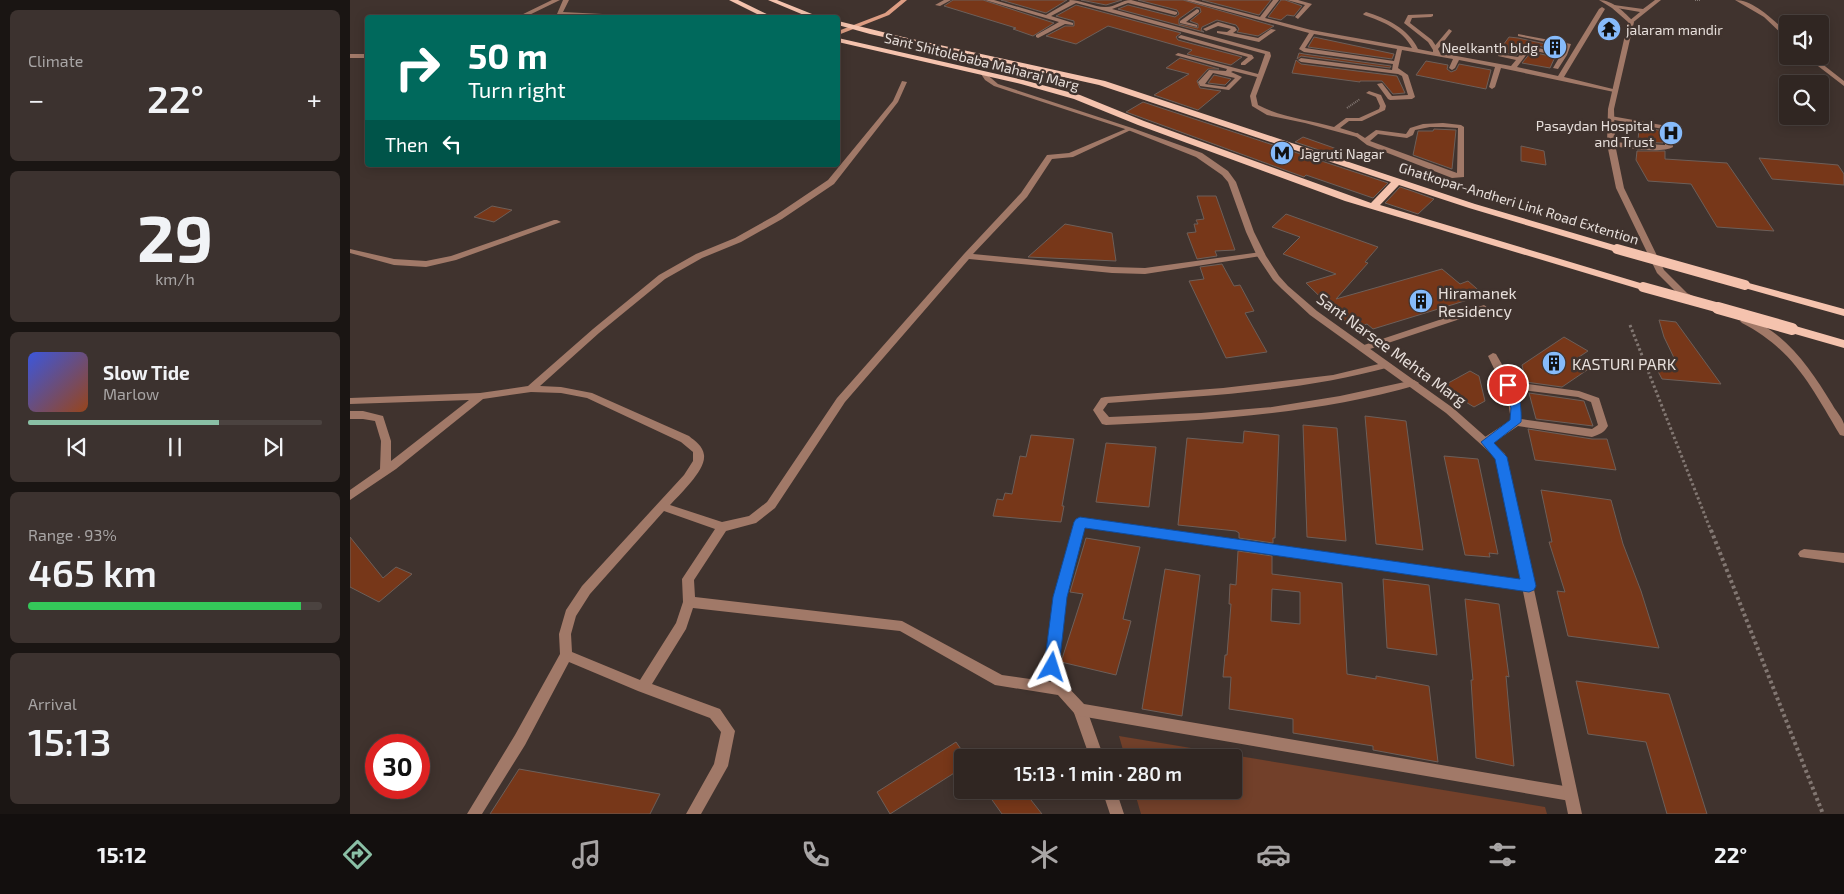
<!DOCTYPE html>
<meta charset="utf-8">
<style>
:root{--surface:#302622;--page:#3c322f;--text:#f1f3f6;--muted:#a8a5a5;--line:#4b4340;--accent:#8abfa5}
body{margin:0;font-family:"Exo 2",sans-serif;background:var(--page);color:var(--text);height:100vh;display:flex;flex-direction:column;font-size:19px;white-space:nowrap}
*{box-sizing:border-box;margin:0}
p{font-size:16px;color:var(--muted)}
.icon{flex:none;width:28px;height:28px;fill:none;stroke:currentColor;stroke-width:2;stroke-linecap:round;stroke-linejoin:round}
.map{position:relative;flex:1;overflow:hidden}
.sheet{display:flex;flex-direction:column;gap:10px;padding:10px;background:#1a1513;width:350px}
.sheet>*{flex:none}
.hud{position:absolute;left:15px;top:15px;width:475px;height:152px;border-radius:5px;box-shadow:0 2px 12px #0003,0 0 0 1px var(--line);background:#00695c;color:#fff;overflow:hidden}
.tools{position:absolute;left:1429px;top:15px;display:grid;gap:10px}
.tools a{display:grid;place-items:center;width:50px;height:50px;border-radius:5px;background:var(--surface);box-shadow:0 2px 12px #0003,0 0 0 1px var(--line);font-size:25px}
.speed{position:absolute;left:15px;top:734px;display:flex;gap:10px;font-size:25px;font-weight:700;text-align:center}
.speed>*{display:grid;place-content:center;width:65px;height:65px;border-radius:50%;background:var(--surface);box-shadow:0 2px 12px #0003,0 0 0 1px var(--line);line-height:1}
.speed .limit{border:8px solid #d22;background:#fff;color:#111}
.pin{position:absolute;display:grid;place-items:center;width:42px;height:42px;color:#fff;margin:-21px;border:2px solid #fff;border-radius:50%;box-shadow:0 1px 5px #0007}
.me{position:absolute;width:55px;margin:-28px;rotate:6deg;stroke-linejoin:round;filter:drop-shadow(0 0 4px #0008)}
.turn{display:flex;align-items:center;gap:18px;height:105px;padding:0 20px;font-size:22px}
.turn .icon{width:65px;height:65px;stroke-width:2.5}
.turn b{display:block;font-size:35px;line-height:42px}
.then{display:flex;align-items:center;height:48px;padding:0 20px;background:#0003;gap:10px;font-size:19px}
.big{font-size:38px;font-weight:600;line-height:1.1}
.sheet .widget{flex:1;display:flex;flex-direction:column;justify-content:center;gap:8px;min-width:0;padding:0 18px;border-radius:8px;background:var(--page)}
.sheet .dial{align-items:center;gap:0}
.dial b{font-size:65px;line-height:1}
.song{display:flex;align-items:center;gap:15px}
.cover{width:60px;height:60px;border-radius:8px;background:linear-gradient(135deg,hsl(230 70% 55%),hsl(20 70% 35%))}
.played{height:5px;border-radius:2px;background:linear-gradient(90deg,var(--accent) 65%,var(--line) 65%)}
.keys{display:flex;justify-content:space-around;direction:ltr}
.heat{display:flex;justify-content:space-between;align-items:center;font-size:28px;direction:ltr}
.charge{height:8px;border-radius:4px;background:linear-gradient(90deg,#34c759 93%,var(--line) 0)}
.trip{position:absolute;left:604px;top:749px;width:288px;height:50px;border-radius:5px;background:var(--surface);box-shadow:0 2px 12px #0003,0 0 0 1px var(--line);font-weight:600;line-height:50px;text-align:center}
.dock{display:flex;height:80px;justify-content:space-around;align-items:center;background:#130f0e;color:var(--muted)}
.dock .icon{width:35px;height:35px}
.dock .current{color:var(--accent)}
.dock b{font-size:22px;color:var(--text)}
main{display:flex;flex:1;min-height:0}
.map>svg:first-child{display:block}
.green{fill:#72402a}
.building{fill:#773719;stroke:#6d5f59;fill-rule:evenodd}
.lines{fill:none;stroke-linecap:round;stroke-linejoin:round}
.path-far2{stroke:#827772;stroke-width:2;stroke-dasharray:1 1;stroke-linecap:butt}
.path-far1{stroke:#827772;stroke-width:3;stroke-dasharray:2.5 2.5;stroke-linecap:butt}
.path{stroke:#827772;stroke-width:4;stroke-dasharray:3 3;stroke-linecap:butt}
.service{fill:#a17968;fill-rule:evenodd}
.minor{fill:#a17968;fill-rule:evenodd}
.tertiary{fill:#a17968;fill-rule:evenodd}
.secondary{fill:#dd9d83;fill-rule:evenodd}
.primary{fill:#f5c3ae;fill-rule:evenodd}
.primary-bridge-far1{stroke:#f5c3ae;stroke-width:10}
.primary-bridge{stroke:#f5c3ae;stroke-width:12}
.route{fill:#1a73e8;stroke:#114b97}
.labels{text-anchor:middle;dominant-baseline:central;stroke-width:5;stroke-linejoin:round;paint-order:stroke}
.far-poi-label{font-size:14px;fill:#e7dfdb;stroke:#40332e;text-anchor:start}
.far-street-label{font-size:14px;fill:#e7dfdb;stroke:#40332e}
.poi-label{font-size:16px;fill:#e7dfdb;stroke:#40332e;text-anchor:start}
.street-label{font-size:16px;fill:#e7dfdb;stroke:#40332e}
</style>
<main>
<section class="sheet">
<div class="widget"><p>Climate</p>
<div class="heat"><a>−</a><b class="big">22°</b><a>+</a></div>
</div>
<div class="widget dial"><b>29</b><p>km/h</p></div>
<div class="widget">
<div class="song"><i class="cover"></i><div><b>Slow Tide</b><p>Marlow</p></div></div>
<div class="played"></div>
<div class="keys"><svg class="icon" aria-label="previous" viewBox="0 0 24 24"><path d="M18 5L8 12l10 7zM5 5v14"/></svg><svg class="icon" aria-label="pause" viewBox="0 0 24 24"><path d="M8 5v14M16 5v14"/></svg><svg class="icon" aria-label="next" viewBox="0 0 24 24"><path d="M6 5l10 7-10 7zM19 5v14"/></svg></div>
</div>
<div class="widget"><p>Range · 93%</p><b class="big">465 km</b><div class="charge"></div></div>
<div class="widget"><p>Arrival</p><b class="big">15:13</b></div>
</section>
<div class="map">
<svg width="1494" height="814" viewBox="0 0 1494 814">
<rect width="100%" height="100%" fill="#40332e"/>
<path class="green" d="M769 736 1195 807 1197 814H791L784 790H882V758L775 757Z"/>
<path class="building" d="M603 0H633L704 23 683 36 663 29 666 28 594 6Z
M651 0H717L696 13Z
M731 0H772L756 5Z
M788 0H833L924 26 908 36 887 32 889 29 886 25 867 20 852 27 851 30 854 32 768 9 778 5 825 17 829 14 827 10ZM846 7 850 8 851 12 840 21 848 24V28L829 24V19Z
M852 0H921L909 15Z
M931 0H935L952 6 944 16 937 15 931 20 918 17Z
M726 5 831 33 826 37 828 40 892 57 881 65 837 54 842 50 758 26 726 44 696 36 715 26H724V21L706 16Z
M964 37 1044 54 1042 59 958 47Z
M1159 37 1168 38 1209 47 1207 50 1178 44 1167 55 1148 52Z
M1181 52 1205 57 1200 68 1172 63Z
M949 53 954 54 1041 66 1040 68 951 56 947 59Z
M830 58 869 69H858L847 81 850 88 871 91 848 110 804 95 839 74 816 68Z
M946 60 951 64 1047 76 1055 93 1043 94 1032 81H1010V82L942 73Z
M1076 61 1098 65 1097 69 1101 72 1106 70 1109 64 1141 70 1136 89 1066 75Z
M864 75 881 79 875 85 858 83Z
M793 102 1038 183 1023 198 956 175 954 177 776 112Z
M1289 126 1313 131V143L1288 142Z
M1084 129 1106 130 1102 169 1063 155 1068 131H1083Z
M953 137 987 149 981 154 945 142Z
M1171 146 1194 151 1196 165 1171 161Z
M1287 151H1315V159L1377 163 1424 231 1367 227 1341 184 1298 181 1286 160Z
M1409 158 1488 165 1494 174V185L1422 179Z
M1050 187 1062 191 1084 199 1068 214 1035 203Z
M847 196H866L885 250 865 251 867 256 847 259 837 233 846 232 844 224H848L846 220 854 219Z
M142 206 162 210 144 222 124 217Z
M936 214 1028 247 1015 262 1018 263 986 299 1092 269 1110 284 1118 281 1134 295 1023 329 1017 324 1003 329 956 283 986 274 933 254 950 237 922 227Z
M715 224 762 233 766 261 678 257Z
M872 264 884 286 890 285 904 311 895 313 917 352 876 358 839 281 854 279 850 267Z
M1309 320 1326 322 1371 384 1312 379 1302 360 1326 362 1314 337Z
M1214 337 1238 351 1226 359 1240 368 1212 387 1176 382 1172 365Z
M1120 371 1129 376 1135 401 1124 407 1091 387Z
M1179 393 1234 401 1243 426 1186 419Z
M1015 416 1056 421 1073 550 1026 544Z
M953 425 987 428 996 541 957 537Z
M1178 429 1242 439H1257L1266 470 1185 460Z
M894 431 929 435 925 538H923V543L889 538V533L886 531 828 525 837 438 893 443Z
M681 435 724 439 712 506H714L711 522 643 516 647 499 653 500 655 493 662 494 670 456 676 457Z
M756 443 806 447 799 507 746 502Z
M1094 456 1128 459 1148 554 1139 553 1140 557 1115 555Z
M1191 490 1261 500 1273 544 1291 591 1309 648 1218 636 1207 591 1215 592 1199 542H1202Z
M0 537 33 578 46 567 62 574 29 602 0 587Z
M736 538 790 547 773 619 781 621 766 675 711 662 733 594 720 592Z
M888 551 922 556V574L992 583 997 674 1026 679V676L1079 686 1088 762 1023 750V746L943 733V719L879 709 881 677H873L875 655H877L881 604H879L880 584 886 585ZM922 589 950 592V624L921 621Z
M815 569 850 575 832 716 792 709Z
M1033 579 1079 585 1087 655 1037 648Z
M1115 599 1149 604 1159 677 1156 676 1164 766 1126 758 1121 680H1123Z
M1226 681 1319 694 1357 814H1317L1296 742 1238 734Z
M606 742 613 752 612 768 540 814 527 792Z
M169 769 310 794 300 814H140Z
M635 790H694L681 800 692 814H652Z"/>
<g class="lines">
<path class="path-far2" d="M1345 0H1351
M997 108 1010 99"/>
<path class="path-far1" d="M1280 325 1361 531"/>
<path class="path" d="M1361 530 1473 814"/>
<path class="service" d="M1083 14V16L1081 17 1062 18 1060 23 1082 40 1088 49 1085 51 1083 50 1078 42 1054 23 1058 15Z
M1261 116 1317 126 1321 129 1323 147C1312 154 1272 148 1259 145L1257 144 1261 142 1315 145V130L1313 129 1259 119V117Z
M1093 123 1111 125 1114 127V177L1102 178 1017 145 1004 135 1007 133 1015 138 1026 130 1056 134 1060 128 1073 124ZM1093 127 1108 128 1107 173 1020 141 1028 134 1057 138 1063 135 1065 130 1080 127Z
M730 704 735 706 737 710 754 758H740L723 710 725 706Z
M752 790H766L774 814H760Z"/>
<path class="minor" d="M202 0H210L173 18H165Z
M213 0H219L213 12 272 15 363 18H253L207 14Z
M594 0H601L590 6 585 5Z
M635 0H644L696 15 720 1 719 0C731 0 747 8 756 7 765 7 772 0 781 0L827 12V14L825 15 778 3 762 9 920 52 921 56 906 96 908 105C930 117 959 120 984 127L996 118H1009L1029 109 1030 106 1026 97 1016 93 1019 91 1031 95 1036 106 1035 110 1012 121H999L990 128 1009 134V136L1007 137 955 123 917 115 902 106 900 96 907 77 883 71 881 72 892 77 879 90 850 86 848 82 859 70 876 71 877 69 825 55 828 53 908 74 915 54 726 3 701 16 723 23V25L715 24 688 38 686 37V35L709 22ZM863 73 885 78 876 87 855 84Z
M835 0H844L910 17 923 0H929L915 18 961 30 1062 48C1053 30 1032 21 1014 15L1013 14 1016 12C1036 18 1059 29 1068 49L1083 52V48L1099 29 1102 31 1088 49 1090 53 1161 66 1166 60 1148 56V54L1168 57 1178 46 1212 53 1215 46 1168 36V34L1221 44 1217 55 1208 69 1203 68 1210 56 1180 50 1167 67 1208 76 1249 9 1252 7 1255 9 1214 77 1267 90 1264 92 1151 68 1145 87 1142 89 1139 87 1145 67 1109 60 1105 68 1102 70 1099 68 1103 59 1052 50 1048 68 1058 75 1065 97 1062 99 1040 100 1038 99 1027 84 1032 83 1042 96 1058 95 1052 76 1048 74 951 62 948 60 951 58 1042 70 1043 64 954 52 949 49 959 33ZM964 34 1047 49 1044 61 955 48Z
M937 0H948L962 4 948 19 945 17 955 5Z
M1305 0H1311L1281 24 1279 23V21L1290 12 1261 7 1264 5 1293 9Z
M1385 0C1404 0 1425 21 1438 34V40L1414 17Z
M847 9 849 10V12L836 22 847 25V27L830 23V21Z
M868 22 885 27 887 30 883 33 908 38 921 29 926 30 909 42 867 33V31L877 32 881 29 868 26 856 31 853 29Z
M831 35 902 55 904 58 895 65H891V63L898 57 829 38 828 37Z
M0 54H18V58H0Z
M1455 56H1462L1494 81V86Z
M552 81 557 82 548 102 484 184 432 219 391 242 352 258 315 279 249 333 190 386 211 387 242 393 339 436C345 441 353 446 354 455 356 470 330 494 320 505L372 522 399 516 417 502 487 398 614 254 671 193 697 155 719 153 778 128 783 129 723 157 702 159 677 197 623 254 762 267 795 268 911 252 915 254 911 256 795 274 762 273 619 259 495 402 425 508 406 523 376 531 344 580 345 597 552 621 652 675 701 682 696 667 704 597 724 522 726 519 730 518 1179 581 1183 582 1185 586 1183 590 1179 591 734 527 716 597 708 667 716 685 734 704 1220 787 1225 789 1227 794 1225 799 1220 801 730 716 725 714 708 695 645 685 550 631 343 608 336 629 302 684 370 709 385 731 378 766 351 814H336L364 764 371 732 360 718 288 691 219 662 175 745 132 814H117L165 735 210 654 209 634 216 610 232 586 334 475 343 461V452L331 442 237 398 211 393 181 392 133 399 46 469 0 500V490L30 469 31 441 25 421 13 419H0V411H13L33 416 41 441V461L119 400 0 404V398L130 393 178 386 243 329 309 275 346 254 385 238 426 215 478 180 543 101ZM314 511 365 529 332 579 333 602 326 623 290 680 222 652 221 634 226 616 240 594Z
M204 220H207L211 222 106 260 76 267 44 265 0 253V249L44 259 76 261 101 256Z
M1134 305 1138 308 1137 310 1017 350H1011L1009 348 1011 346Z
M1143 353 1146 354 1162 382 1229 391 1249 398 1258 426C1254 433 1250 434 1242 437L1168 426 1140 445H1132L1131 442 1132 439 1161 420 1157 396 1138 356ZM1165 389 1228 397 1241 402 1248 425 1242 429 1171 419 1169 404Z
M1037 362 1042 365 1040 367C949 392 852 396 758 403L753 410 759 417 851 413 922 407 990 396 1064 380 1069 383 1067 385C966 414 861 420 756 425L752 424 743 410 751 398 755 397 873 388 983 375Z
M1454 549 1494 553V563L1450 557 1448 554 1450 551Z"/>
<path class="tertiary" d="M1249 0C1263 0 1275 13 1284 22L1264 109 1265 144 1274 188 1314 270 1337 293 1347 298 1346 300 1343 301 1331 297 1307 273 1266 188 1257 144 1258 109 1278 22 1262 8Z
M634 72 648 84 782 128 852 153 878 171 886 182 904 232 916 256 929 276 938 286 967 311 1103 408 1155 454 1232 814H1218L1146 458 1096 413 960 315 932 289 923 280 907 256 896 232 878 182 872 175 846 157 778 130 644 86 635 80 631 74Z
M1395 318C1435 330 1461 370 1482 404 1485 410 1492 417 1494 424 1494 427 1494 432 1494 436L1490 435C1461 387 1444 350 1392 323L1390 321Z"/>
<path class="secondary" d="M551 0H557L539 15 488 35V31L535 13Z"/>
<path class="primary" d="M379 0H388L425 18H415Z
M418 0H427L472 18H461Z
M488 21 553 37 755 81 1125 204 1271 247 1272 249 1271 251H1263L1119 208 1049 185 1030 205 1297 285 1298 287 1297 289H1289L995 201 788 125 724 99 671 84 488 42V38L673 80 730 95 794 121 1021 203 1041 182 749 85 520 34 488 25Z
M1395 282 1494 309V316L1391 287 1390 285 1391 283Z
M1442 325 1494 340V348L1438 332 1436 329Z"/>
<path class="primary-bridge-far1" d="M1267 249 1395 285
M1293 287 1373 309"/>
<path class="primary-bridge" d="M1368 308 1442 329"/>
</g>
<path class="route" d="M1158 381C1170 385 1172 412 1171 422L1144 443 1157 457 1186 586 1184 590 1179 592 735 528 717 597 709 667 707 672 702 674 696 672 694 667 703 597 724 522 726 519 730 517 1170 579 1145 459 1131 442 1160 420 1161 408 1153 385Z"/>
<defs>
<g id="temple-disc" transform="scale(1.25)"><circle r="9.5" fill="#86bbfb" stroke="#40332e"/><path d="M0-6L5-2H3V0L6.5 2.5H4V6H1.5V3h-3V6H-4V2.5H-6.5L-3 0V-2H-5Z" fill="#111"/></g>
<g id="building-disc" transform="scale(1.25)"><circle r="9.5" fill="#86bbfb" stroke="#40332e"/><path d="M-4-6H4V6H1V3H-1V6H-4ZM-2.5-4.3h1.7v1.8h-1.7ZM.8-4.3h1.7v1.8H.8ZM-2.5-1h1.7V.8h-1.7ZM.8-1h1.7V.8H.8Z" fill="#111"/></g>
<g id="hospital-disc" transform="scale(1.25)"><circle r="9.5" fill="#86bbfb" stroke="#40332e"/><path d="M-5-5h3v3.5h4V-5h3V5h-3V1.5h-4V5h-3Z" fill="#111"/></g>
<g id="metro-disc" transform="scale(1.25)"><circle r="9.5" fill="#86bbfb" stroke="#40332e"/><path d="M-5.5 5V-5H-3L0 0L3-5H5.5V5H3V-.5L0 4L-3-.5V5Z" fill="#111"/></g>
</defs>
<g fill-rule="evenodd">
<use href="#temple-disc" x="1259" y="29"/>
<use href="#building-disc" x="1205" y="47"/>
<use href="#hospital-disc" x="1321" y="133"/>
<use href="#metro-disc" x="932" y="153"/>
<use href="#building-disc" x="1071" y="301"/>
<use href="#building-disc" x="1204" y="363"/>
</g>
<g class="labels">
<g class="far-poi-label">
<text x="1276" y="29">jalaram mandir</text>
<text x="1188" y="47" text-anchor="end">Neelkanth bldg</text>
<text x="1304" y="125" text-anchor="end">Pasaydan Hospital<tspan x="1304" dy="16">and Trust</tspan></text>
<text x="950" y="153">Jagruti Nagar</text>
</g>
<g class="far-street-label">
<text transform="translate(632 61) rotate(14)">Sant Shitolebaba Maharaj Marg</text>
<text transform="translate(1169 203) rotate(17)">Ghatkopar-Andheri Link Road Extention</text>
</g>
<g class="poi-label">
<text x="1088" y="292">Hiramanek<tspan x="1088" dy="18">Residency</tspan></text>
<text x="1222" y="363">KASTURI PARK</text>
</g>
<g class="street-label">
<text transform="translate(1042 349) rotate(36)">Sant Narsee Mehta Marg</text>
</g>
</g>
</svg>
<div class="tools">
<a><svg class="icon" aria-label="sound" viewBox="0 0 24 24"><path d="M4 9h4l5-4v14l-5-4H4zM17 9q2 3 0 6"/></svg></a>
<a><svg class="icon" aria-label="search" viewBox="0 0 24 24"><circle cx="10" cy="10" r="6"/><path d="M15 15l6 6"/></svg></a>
</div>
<div class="speed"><div class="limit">30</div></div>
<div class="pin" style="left:1158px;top:385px;background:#d93025"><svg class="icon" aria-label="arrive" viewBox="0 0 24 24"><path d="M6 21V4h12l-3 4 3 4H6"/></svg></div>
<svg class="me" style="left:702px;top:667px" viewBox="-20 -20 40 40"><path d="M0-17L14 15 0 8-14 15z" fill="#1a73e8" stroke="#fff" stroke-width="4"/></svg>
<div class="trip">15:13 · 1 min · 280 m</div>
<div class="hud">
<div class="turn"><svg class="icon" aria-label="right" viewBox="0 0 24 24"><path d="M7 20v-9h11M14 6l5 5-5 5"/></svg><div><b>50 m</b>Turn right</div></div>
<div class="then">Then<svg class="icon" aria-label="left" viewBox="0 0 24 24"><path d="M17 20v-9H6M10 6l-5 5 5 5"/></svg></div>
</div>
</div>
</main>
<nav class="dock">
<b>15:12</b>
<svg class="icon current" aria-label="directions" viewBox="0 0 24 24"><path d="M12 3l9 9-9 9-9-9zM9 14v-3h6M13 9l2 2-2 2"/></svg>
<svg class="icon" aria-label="music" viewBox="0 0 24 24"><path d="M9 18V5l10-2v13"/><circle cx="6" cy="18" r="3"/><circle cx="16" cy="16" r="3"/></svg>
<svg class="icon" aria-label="phone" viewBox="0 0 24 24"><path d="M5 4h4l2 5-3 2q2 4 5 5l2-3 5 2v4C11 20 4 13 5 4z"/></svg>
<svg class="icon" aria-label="climate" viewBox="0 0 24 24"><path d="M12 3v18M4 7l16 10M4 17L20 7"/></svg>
<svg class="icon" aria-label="car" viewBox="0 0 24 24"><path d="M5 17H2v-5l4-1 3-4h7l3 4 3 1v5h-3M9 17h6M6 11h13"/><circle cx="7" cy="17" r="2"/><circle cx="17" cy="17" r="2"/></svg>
<svg class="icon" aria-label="filters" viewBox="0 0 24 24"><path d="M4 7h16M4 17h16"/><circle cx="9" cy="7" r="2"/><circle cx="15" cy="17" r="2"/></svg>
<b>22°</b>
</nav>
